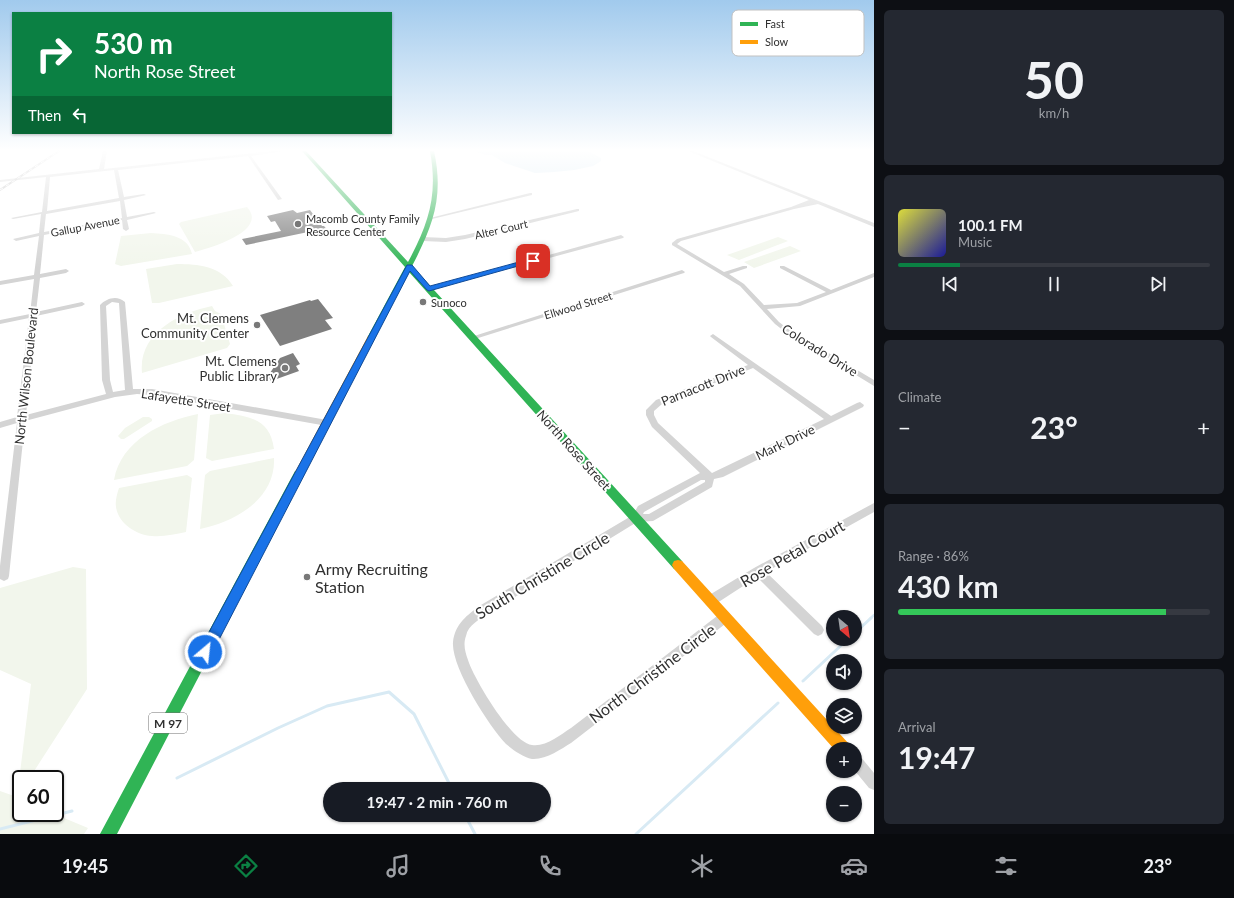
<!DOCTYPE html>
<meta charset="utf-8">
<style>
:root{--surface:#171b24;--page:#242831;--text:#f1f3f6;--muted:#9ea1a6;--line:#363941;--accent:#0b8043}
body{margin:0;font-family:Lato,sans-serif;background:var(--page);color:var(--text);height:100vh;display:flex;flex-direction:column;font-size:15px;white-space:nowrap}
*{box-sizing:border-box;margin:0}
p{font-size:13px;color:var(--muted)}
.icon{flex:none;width:22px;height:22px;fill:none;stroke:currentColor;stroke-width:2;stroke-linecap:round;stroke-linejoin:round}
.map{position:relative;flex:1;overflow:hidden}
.side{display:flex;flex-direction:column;gap:10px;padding:10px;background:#0d0f14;width:360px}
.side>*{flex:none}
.top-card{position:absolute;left:12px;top:12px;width:380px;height:122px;border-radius:0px;box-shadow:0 1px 3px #0004;background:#0b8043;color:#fff;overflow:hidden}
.needle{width:26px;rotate:151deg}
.tools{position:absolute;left:826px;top:610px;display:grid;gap:8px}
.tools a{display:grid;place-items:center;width:36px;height:36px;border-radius:50%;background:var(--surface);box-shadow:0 1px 3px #0004;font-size:20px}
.speed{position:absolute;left:12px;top:770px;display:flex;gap:8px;font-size:20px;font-weight:700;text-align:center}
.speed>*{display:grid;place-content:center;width:52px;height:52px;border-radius:50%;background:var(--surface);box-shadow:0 1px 3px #0004;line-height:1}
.speed .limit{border:2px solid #111;border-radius:6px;background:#fff;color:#111}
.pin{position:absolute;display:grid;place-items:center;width:34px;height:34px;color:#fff;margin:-17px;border-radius:8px;box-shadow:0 2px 6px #0006}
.me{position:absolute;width:44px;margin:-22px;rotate:28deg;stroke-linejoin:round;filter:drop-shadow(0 0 3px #0008)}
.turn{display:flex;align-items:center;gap:14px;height:84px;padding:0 16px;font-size:18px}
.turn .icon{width:52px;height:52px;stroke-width:2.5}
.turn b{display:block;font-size:28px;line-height:34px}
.then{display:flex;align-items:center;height:38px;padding:0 16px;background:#0003;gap:8px;font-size:15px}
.big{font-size:30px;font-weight:700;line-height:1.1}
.side .card{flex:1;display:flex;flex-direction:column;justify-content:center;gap:6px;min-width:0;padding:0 14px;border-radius:6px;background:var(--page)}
.side .dial{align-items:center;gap:0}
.dial b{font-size:52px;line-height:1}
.song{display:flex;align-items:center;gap:12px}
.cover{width:48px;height:48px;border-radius:6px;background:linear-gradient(135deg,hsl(60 70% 55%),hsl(240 70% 35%))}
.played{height:4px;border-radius:2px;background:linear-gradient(90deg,var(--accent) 20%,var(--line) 20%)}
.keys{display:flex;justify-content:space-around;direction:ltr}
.heat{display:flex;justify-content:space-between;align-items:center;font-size:22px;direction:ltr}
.charge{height:6px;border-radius:3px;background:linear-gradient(90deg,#34c759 86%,var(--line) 0)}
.trip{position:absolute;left:323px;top:782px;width:228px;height:40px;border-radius:20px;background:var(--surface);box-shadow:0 1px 3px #0004;font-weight:700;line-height:40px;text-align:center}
.dock{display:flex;height:64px;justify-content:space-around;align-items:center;background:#090b0e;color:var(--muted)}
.dock .icon{width:28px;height:28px}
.dock .current{color:var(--accent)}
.dock b{font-size:18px;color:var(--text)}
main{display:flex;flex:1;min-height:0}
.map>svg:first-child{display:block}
.green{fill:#f2f6ec}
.water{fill:#d8eaf4}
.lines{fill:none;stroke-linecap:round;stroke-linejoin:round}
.stream-far1{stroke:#d8eaf4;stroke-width:2.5}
.stream{stroke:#d8eaf4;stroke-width:3}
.building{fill:#7f7f7f}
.street{fill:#d4d4d4;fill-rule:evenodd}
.fast{fill:#30b455;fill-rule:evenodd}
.slow{fill:#ff9f0a;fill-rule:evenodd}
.rail-casing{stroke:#bcbcbc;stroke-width:2}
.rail{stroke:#fff;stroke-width:1;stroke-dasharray:3.5;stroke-linecap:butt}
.route{fill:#1a73e8;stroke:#114b97}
.poi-dot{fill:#787878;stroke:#fff;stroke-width:1.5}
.labels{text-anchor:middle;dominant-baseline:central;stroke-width:4;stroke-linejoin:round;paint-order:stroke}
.far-poi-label{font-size:11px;fill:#303030;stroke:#fff;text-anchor:start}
.far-street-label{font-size:11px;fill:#303030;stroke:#fff}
.shield{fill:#fff;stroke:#6e6e6e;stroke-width:1}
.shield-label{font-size:12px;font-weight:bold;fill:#303030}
.poi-label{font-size:13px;fill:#303030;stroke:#fff;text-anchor:end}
.street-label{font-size:13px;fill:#303030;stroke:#fff}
.near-street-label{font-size:16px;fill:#303030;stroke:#fff}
.near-poi-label{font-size:16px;fill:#303030;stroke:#fff;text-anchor:start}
.key{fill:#fff;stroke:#c1c1c1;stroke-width:1}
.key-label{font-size:11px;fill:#303030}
</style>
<main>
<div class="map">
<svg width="874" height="834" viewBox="0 0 874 834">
<rect width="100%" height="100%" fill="#fff"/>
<path class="green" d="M247 207C269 231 210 248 195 252L179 224 181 222Z
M151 233C167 234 188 235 192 254L121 266 115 264 121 236Z
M778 237 788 241 739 260 727 255Z
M790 246 801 251 754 268 744 262Z
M177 264C198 264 221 266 233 286L159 303H152L146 269Z
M212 306 215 311 221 314 230 344 227 348 142 373C138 333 179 313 212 306Z
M225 413C251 417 270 419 274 449L212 461 206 458 210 415Z
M198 414 194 460 187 466 114 480C121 440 163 421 198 414Z
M143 417H149L152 419V421L124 439H121L118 436 125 428Z
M274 458C276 499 235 522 200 529L205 475 210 471Z
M187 475 192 478 186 532C175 534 164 537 152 536 136 535 118 523 116 507 115 501 117 494 119 488Z
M73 567 86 569 87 689 29 779H21V792L17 798 21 800V813H52L88 828 84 834H0V791L17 797 31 684 0 670V588Z"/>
<path class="water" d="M473 151H588L601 158V161L593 166 574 170 554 172 535 173 505 163 492 155H486Z"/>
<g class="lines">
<path class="stream-far1" d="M870 619 874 615"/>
<path class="stream" d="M855 633 871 618
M803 681 848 639
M177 778 278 728 327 706 389 692 414 714 452 789
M465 815 475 834
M0 829 72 811
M636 834 778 703"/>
</g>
<path class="building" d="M293 210 297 213 310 210 322 226H324L329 232 317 235 313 231 246 245 242 239 281 231 275 221 271 222 267 216Z
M318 299 333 318 325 320 332 329 280 346 260 315 310 300 311 301Z
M293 353 300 364 296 366 299 371 271 381 268 376 280 358Z"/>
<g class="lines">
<path class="street" d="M103 151H107L104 169 272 151H285L251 156 282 199 278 200 248 156 118 170 124 197 144 194 146 195 124 200 127 217 154 212 156 213 127 220 129 229 126 231 123 229 122 220 44 235 40 274 66 269 69 271 66 273 40 278 36 312 82 302 85 304 82 306 36 316 26 415 106 394 102 380 100 305C107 298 117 295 125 302L133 389H152L327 420 331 423 327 426 152 395 137 394 115 397 25 421 9 576 8 579 4 581 0 579V566L17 423 0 428V422L17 417 29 318 0 324V320L30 314 34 279 0 285V281L34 275 39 236 16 241 13 239 39 233 41 214 13 219 11 218 42 212 46 177 0 182V180L99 169ZM114 170 119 198 47 211 50 177ZM120 201 122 218 44 232 46 214ZM112 302 119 303 125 390 113 392 110 380 106 306Z
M688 151H693L874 223V227L818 204 794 209 681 241 677 244 724 272 743 266H747V268L729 274 744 284 764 305 797 303 826 292 780 268V266H784L831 290 874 273V277L800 306 767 309 779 322 788 329 874 380V386L784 331 775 324 740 286 672 245V243L677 239 791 207 809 200Z
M530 193H532V195L432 219 430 218Z
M577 209H579V211L465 239 446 242 423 241 420 239 423 237 446 238 465 235Z
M621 235 624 237 623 238 431 290H427L426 289Z
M682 270 685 272 684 273 475 339 473 340 470 338 471 337Z
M713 334 831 416 857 403 860 402 864 405 863 407 723 477 714 479 712 487 653 521 637 522 489 613C480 619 468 625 466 636 463 644 465 652 468 660 474 679 512 743 532 745 546 747 560 735 571 728L721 613 725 611 729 613 731 617 729 621 571 743C561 749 546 760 532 759 523 757 513 750 506 744 489 726 451 667 453 642 455 624 467 615 481 605L633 515 638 506 700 473 652 427 646 415V410L656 400 748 365 711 337 710 336ZM753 368 824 419 712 473 658 423 654 415V411L662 404ZM701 480H705V482L649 514H643L644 512Z
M874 503V512L766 572 822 626 824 630 822 634 818 636 814 634 757 577 714 605 710 606 706 605 705 601 706 597 754 568Z
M855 754 860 756 874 773V790L869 788 855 771Z"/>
<path class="fast" d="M302 151H306L408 262C429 223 438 195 430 151H434C444 197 433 226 412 266L682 561 684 565 682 569 678 570 674 569 409 272 375 338 371 340H368L367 338 405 267Z
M299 470 303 471 304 474 117 834H100L295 471Z"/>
<path class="slow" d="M368 336H371L375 338 303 477 299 478 295 477 294 474Z
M678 560 682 561 849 744 851 749H834L674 569 672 565 674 561Z"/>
<g class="rail-casing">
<path id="rail" d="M0 190 59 151"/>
</g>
<use href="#rail" class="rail"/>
</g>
<linearGradient id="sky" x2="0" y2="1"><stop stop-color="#a1caed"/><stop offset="0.56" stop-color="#fff"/><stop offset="1" stop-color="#fff" stop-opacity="0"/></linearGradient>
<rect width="874" height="268" fill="url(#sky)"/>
<path class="route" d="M530 259 536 261 429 291 427 290 410 271 210 657 205 659 201 657 199 652 201 647 407 265H412L430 286Z"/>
<g class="poi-dot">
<circle cx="298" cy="224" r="4"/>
<circle cx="423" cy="302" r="4"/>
<circle cx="257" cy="325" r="4"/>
<circle cx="285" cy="368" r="4"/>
<circle cx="307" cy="577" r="4"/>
</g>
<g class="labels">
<g class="far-poi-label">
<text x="306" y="218">Macomb County Family<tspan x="306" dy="13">Resource Center</tspan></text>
<text x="431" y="302">Sunoco</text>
</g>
<g class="far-street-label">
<text transform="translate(85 226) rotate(-11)">Gallup Avenue</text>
<text transform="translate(501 229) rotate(-13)">Alter Court</text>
<text transform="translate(578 305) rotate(-17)">Ellwood Street</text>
</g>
<rect class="shield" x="149" y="713" width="38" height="20" rx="3"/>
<g class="shield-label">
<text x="168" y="723">M 97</text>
</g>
<g class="poi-label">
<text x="249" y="318">Mt. Clemens<tspan x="249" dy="15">Community Center</tspan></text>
<text x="277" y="361">Mt. Clemens<tspan x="277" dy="15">Public Library</tspan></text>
</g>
<g class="street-label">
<text transform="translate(820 350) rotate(32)">Colorado Drive</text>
<text transform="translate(26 376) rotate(-84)">North Wilson Boulevard</text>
<text transform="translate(703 385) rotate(-22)">Parnacott Drive</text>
<text transform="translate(186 400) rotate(9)">Lafayette Street</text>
<text transform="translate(785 442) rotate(-26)">Mark Drive</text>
<text transform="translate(574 450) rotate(48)">North Rose Street</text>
</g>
<g class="near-street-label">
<text transform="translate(792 553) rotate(-30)">Rose Petal Court</text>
<text transform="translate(542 575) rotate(-31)">South Christine Circle</text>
<text transform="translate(652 673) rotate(-37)">North Christine Circle</text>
</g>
<g class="near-poi-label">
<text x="315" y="568">Army Recruiting<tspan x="315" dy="18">Station</tspan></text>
</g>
</g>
<rect x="732" y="10" width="132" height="46" rx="6" class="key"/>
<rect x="740" y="22" width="18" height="4" fill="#30b455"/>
<rect x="740" y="40" width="18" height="4" fill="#ff9f0a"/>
<g class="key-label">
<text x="765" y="28">Fast</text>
<text x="765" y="46">Slow</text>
</g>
</svg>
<div class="tools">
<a><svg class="needle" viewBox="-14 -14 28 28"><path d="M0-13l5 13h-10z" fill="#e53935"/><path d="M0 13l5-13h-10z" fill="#9ea1a6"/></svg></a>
<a><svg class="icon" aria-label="sound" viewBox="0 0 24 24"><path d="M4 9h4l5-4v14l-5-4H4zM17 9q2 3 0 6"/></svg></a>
<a><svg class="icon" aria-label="layers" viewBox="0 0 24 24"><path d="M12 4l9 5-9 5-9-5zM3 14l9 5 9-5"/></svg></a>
<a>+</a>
<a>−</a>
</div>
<div class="speed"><div class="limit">60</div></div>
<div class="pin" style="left:533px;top:261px;background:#d93025"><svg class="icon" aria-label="arrive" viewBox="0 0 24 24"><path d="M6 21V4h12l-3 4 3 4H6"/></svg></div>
<svg class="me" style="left:205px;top:652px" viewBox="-20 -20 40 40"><circle r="17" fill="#1a73e8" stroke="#fff" stroke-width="3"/><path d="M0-11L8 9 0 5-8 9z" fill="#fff"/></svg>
<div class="trip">19:47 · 2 min · 760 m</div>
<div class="top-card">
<div class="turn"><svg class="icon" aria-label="right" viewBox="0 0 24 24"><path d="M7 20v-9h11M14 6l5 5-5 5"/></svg><div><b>530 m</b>North Rose Street</div></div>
<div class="then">Then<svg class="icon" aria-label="left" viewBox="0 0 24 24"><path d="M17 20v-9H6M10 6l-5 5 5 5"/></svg></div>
</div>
</div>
<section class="side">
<div class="card dial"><b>50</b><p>km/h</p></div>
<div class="card">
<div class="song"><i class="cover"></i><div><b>100.1 FM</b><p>Music</p></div></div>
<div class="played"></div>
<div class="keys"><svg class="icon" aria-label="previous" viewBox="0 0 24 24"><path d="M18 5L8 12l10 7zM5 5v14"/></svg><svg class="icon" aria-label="pause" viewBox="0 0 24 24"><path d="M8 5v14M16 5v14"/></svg><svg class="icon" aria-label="next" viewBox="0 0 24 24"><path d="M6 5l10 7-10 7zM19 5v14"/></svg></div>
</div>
<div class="card"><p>Climate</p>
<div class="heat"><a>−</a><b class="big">23°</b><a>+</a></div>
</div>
<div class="card"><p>Range · 86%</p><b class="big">430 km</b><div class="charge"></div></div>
<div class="card"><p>Arrival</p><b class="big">19:47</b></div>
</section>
</main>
<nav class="dock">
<b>19:45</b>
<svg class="icon current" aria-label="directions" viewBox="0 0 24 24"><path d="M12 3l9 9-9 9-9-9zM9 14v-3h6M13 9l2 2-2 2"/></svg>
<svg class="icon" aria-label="music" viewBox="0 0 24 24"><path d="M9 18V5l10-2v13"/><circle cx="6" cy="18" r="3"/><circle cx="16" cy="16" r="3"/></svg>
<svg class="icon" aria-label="phone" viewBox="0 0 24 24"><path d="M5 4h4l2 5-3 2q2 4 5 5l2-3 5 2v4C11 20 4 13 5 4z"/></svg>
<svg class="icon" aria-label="climate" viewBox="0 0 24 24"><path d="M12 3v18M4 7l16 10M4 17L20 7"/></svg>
<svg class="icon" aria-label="car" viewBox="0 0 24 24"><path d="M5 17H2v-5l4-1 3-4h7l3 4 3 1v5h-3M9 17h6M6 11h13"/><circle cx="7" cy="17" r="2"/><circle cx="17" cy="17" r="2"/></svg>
<svg class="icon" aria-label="filters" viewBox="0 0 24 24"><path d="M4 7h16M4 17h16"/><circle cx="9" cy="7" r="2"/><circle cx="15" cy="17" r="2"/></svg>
<b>23°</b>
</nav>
